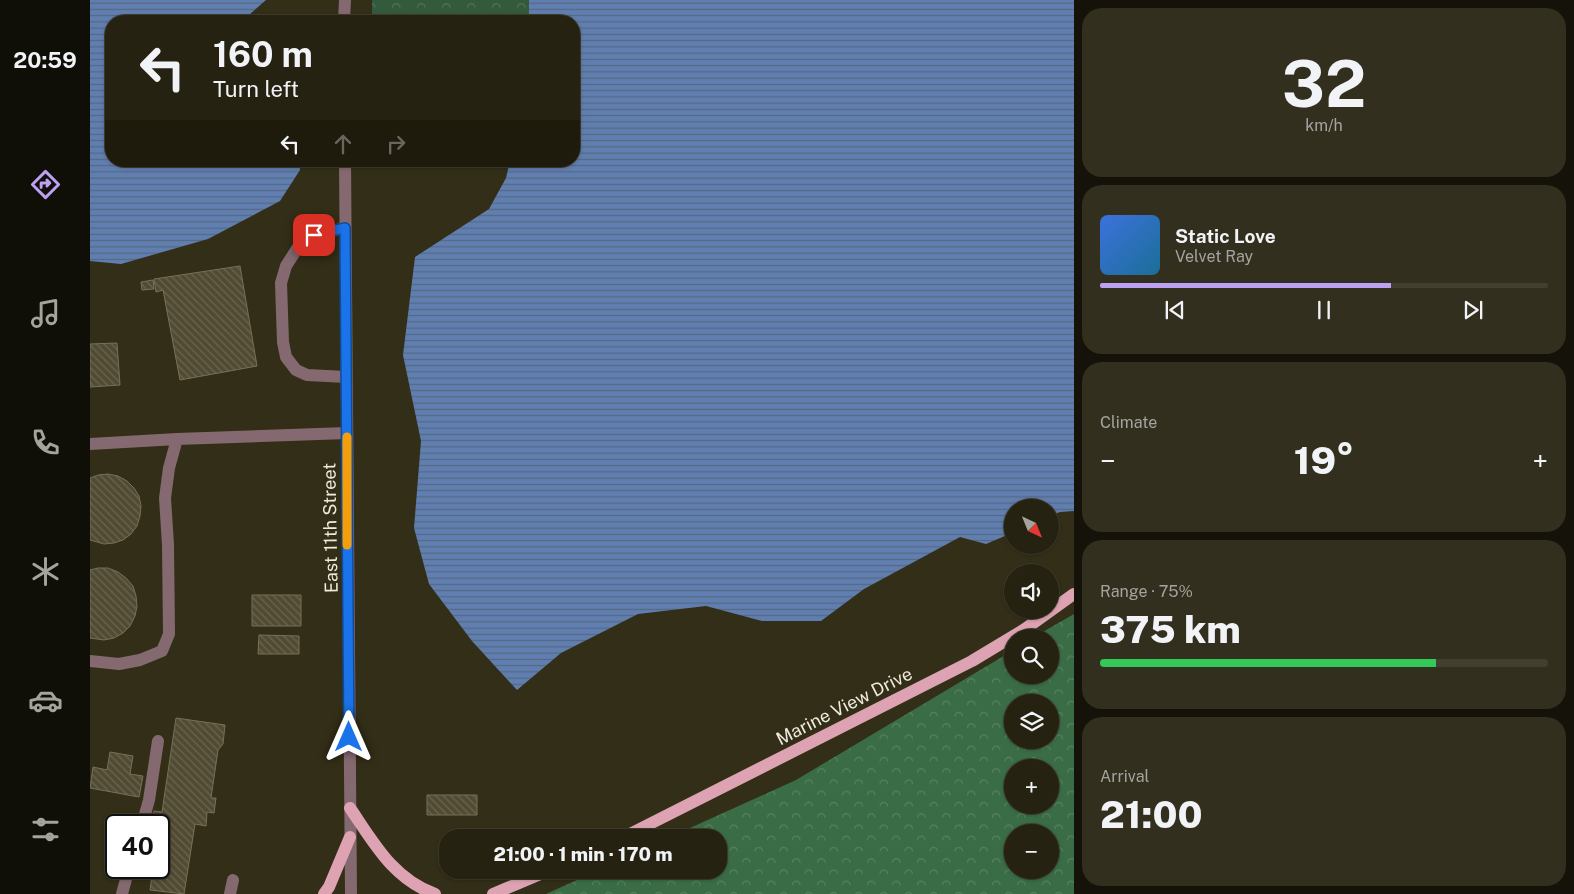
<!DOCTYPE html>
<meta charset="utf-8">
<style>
:root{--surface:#262211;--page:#322f1f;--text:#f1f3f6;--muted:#a4a49f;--line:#423f31;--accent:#bca0f2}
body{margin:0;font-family:"Public Sans",sans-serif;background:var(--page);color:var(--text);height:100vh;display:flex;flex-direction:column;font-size:19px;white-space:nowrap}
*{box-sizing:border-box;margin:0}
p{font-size:16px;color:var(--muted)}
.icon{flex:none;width:28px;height:28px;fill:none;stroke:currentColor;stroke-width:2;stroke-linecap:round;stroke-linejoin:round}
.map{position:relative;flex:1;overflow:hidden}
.panel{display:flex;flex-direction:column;gap:8px;padding:8px;background:#151309;width:500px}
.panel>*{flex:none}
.hud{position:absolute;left:15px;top:15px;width:475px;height:152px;border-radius:20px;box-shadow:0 1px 4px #0004,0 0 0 1px var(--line);background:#262211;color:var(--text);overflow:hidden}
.needle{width:32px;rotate:137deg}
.controls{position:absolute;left:914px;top:499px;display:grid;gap:10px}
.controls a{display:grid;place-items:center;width:55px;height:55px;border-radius:50%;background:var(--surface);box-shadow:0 1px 4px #0004,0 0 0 1px var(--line);font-size:25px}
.speed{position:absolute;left:15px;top:814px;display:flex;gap:10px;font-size:25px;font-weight:700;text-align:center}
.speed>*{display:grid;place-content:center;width:65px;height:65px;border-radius:50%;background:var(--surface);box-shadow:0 1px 4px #0004,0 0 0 1px var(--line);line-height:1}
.speed .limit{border:2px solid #111;border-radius:8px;background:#fff;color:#111}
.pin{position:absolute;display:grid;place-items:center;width:42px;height:42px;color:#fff;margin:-21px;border-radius:10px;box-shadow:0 2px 8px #0006}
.me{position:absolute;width:55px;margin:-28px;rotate:0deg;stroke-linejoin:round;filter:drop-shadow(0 0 4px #0008)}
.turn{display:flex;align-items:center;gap:18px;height:105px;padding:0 25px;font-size:22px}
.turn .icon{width:65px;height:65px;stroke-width:2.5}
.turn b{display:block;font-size:35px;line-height:42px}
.lanes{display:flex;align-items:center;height:48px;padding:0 25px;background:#0003;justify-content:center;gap:25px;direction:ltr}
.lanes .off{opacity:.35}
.big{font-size:38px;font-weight:800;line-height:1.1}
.panel .card{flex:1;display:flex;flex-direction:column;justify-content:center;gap:8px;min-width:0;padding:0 18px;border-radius:20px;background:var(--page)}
.panel .dial{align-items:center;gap:0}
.dial b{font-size:65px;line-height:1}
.song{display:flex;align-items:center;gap:15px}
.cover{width:60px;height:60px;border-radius:8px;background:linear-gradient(135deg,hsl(220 70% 55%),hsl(200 70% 35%))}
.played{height:5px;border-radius:2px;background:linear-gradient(90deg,var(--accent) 65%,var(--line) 65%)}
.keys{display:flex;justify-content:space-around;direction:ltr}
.heat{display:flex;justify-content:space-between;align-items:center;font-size:28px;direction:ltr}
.charge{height:8px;border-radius:4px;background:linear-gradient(90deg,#34c759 75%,var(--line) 0)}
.trip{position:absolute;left:349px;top:829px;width:288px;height:50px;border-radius:20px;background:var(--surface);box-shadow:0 1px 4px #0004,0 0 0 1px var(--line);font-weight:800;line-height:50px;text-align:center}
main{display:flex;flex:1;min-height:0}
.tab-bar{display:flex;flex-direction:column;width:90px;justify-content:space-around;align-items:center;background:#0f0e07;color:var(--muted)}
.tab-bar .icon{width:35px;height:35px}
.tab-bar .on{color:var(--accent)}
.tab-bar b{font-size:22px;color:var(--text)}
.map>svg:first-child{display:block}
.forest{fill:url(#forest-crowns);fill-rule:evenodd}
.park{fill:url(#park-crowns)}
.water{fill:url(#water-rules)}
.building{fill:url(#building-back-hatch);stroke:#777158}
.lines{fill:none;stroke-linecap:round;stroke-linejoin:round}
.minor{stroke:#856970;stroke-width:12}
.major{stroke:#dda3b2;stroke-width:12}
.route-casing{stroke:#114b97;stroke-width:12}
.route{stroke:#1a73e8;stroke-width:9}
.slow{stroke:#f59e0b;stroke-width:9}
.labels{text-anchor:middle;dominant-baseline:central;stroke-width:5;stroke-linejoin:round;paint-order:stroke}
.street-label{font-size:18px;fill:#eeebdc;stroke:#332e17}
</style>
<main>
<nav class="tab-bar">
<b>20:59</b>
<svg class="icon on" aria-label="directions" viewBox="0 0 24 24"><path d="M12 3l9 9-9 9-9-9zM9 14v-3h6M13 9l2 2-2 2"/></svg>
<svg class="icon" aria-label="music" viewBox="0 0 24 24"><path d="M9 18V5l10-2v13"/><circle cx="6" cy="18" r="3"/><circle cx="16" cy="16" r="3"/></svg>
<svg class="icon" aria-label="phone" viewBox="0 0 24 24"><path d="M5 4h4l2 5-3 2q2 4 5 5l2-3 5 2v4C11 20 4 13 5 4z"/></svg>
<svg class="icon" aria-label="climate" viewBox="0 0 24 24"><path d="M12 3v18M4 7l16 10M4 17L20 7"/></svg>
<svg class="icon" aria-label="car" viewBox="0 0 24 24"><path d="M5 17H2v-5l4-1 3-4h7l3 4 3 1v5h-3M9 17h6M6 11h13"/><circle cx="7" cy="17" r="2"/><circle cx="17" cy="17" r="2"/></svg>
<svg class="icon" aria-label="filters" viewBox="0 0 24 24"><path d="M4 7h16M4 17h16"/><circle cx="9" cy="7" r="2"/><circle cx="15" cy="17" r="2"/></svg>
</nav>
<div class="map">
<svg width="984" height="894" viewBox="0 0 984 894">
<defs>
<pattern id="forest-crowns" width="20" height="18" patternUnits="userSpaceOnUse" patternTransform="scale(1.25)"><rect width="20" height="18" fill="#3a6d46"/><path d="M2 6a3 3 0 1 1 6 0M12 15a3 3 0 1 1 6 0" fill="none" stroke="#578260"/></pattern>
<pattern id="park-crowns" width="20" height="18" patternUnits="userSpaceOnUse" patternTransform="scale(1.25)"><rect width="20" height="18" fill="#345a3c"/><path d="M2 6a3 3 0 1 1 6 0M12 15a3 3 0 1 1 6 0" fill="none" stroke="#527258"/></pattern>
<pattern id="water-rules" width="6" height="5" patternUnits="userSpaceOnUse" patternTransform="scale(1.25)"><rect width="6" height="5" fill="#607fb0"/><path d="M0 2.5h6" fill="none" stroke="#566884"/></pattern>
<pattern id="building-back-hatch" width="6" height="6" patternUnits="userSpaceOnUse" patternTransform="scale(1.25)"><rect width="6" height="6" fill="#514b33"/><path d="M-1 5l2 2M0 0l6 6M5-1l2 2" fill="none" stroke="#6a6550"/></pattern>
</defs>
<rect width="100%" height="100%" fill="#332e17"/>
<path class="forest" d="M984 614V894H456L509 870H628V838L580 837 706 780 922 651V675H960V638L944 637ZM922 702H960V740H922ZM922 768H960V805H922ZM960 832V870H922V832Z"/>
<path class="park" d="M282 0H439V21H282Z"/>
<path class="water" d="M0 0H176L152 21H21V161H209L210 170 190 201 118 239 31 264 0 261Z
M439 0H984V511L970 512 960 516V508H922V533L896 544 870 537 774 589 731 621H672L616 606 548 614 471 653 427 690 382 641 339 584 324 528 331 441 313 355 325 257 399 209 416 178 420 161H484V21H439Z"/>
<path class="building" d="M150 266 167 366 90 380 73 290 66 292 64 279Z
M63 280 64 289 52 290 51 282Z
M27 343 30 385 0 387V344Z
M18 474 28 476 37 481 44 488 49 496 51 506 50 516 47 526 41 534 33 540 24 543 14 544 0 540V478L8 475Z
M8 568H18L28 572 36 578 43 586 46 596 47 606 45 616 40 626 33 633 24 638 14 640 0 638V570Z
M162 595H211V626H162Z
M169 635 209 636V654H168Z
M86 718 135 725 133 744 128 750 121 798H126L124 813 117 812 116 826 105 824 94 894 60 890 63 868H69V825H62L64 811 72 812Z
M20 752 43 756 40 774 53 776 49 797 0 788 3 767 17 770Z
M337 795H387V815H337Z"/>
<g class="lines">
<path class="minor" d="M254 21 255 0
M255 161 261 894
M255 228 224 235 210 244 196 266 191 283 193 342 196 357 206 370 217 375 256 377
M0 444 87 439 257 433
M0 661 29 664 50 660 72 651 79 634 78 545 75 498 79 468 87 439
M52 825 59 800 68 741
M32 894 39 868
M140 894 143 880"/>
<path class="major" d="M260 808C284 843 303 879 345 894
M532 838 882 661 935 629 984 594
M234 894 239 887 260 837
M403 894 460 870"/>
</g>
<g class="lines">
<g class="route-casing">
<path id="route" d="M224 235 255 228 259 737"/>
</g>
<use href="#route" class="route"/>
<path class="slow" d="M257 437V545"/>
</g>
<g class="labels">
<g class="street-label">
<text transform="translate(240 528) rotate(-91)">East 11th Street</text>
<text transform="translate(754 706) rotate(-27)">Marine View Drive</text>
</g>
</g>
</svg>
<div class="controls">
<a><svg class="needle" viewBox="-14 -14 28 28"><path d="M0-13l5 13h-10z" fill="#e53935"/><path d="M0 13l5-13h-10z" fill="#a4a49f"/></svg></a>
<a><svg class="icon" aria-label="sound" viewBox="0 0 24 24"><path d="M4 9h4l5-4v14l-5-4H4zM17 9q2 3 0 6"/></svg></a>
<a><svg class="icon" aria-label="search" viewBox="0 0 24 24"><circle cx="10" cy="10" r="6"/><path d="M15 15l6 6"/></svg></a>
<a><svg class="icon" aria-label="layers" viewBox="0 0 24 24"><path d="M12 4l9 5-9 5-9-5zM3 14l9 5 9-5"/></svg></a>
<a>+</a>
<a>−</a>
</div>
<div class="speed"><div class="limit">40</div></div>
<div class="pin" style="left:224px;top:235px;background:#d93025"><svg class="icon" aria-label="arrive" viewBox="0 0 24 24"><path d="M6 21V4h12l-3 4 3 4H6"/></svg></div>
<svg class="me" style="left:259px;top:737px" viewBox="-20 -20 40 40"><path d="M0-17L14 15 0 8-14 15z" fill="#1a73e8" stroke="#fff" stroke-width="4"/></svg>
<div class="trip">21:00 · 1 min · 170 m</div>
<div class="hud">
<div class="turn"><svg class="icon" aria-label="left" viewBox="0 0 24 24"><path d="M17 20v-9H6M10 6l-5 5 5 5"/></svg><div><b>160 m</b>Turn left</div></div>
<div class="lanes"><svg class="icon" aria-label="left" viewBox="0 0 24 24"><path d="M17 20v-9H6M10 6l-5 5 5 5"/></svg><svg class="icon off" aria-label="ahead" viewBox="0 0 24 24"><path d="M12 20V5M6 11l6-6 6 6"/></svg><svg class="icon off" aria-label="right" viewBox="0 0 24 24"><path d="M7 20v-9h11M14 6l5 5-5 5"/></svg></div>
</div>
</div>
<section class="panel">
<div class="card dial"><b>32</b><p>km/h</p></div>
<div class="card">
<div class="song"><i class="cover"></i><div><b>Static Love</b><p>Velvet Ray</p></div></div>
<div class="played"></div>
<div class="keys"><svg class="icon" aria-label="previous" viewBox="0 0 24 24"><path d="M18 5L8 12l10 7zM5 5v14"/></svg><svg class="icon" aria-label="pause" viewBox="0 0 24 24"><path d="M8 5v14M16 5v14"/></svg><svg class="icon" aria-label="next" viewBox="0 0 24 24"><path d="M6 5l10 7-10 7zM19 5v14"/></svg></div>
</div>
<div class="card"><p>Climate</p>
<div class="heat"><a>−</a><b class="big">19°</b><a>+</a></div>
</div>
<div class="card"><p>Range · 75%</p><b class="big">375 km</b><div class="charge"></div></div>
<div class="card"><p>Arrival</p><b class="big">21:00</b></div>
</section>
</main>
